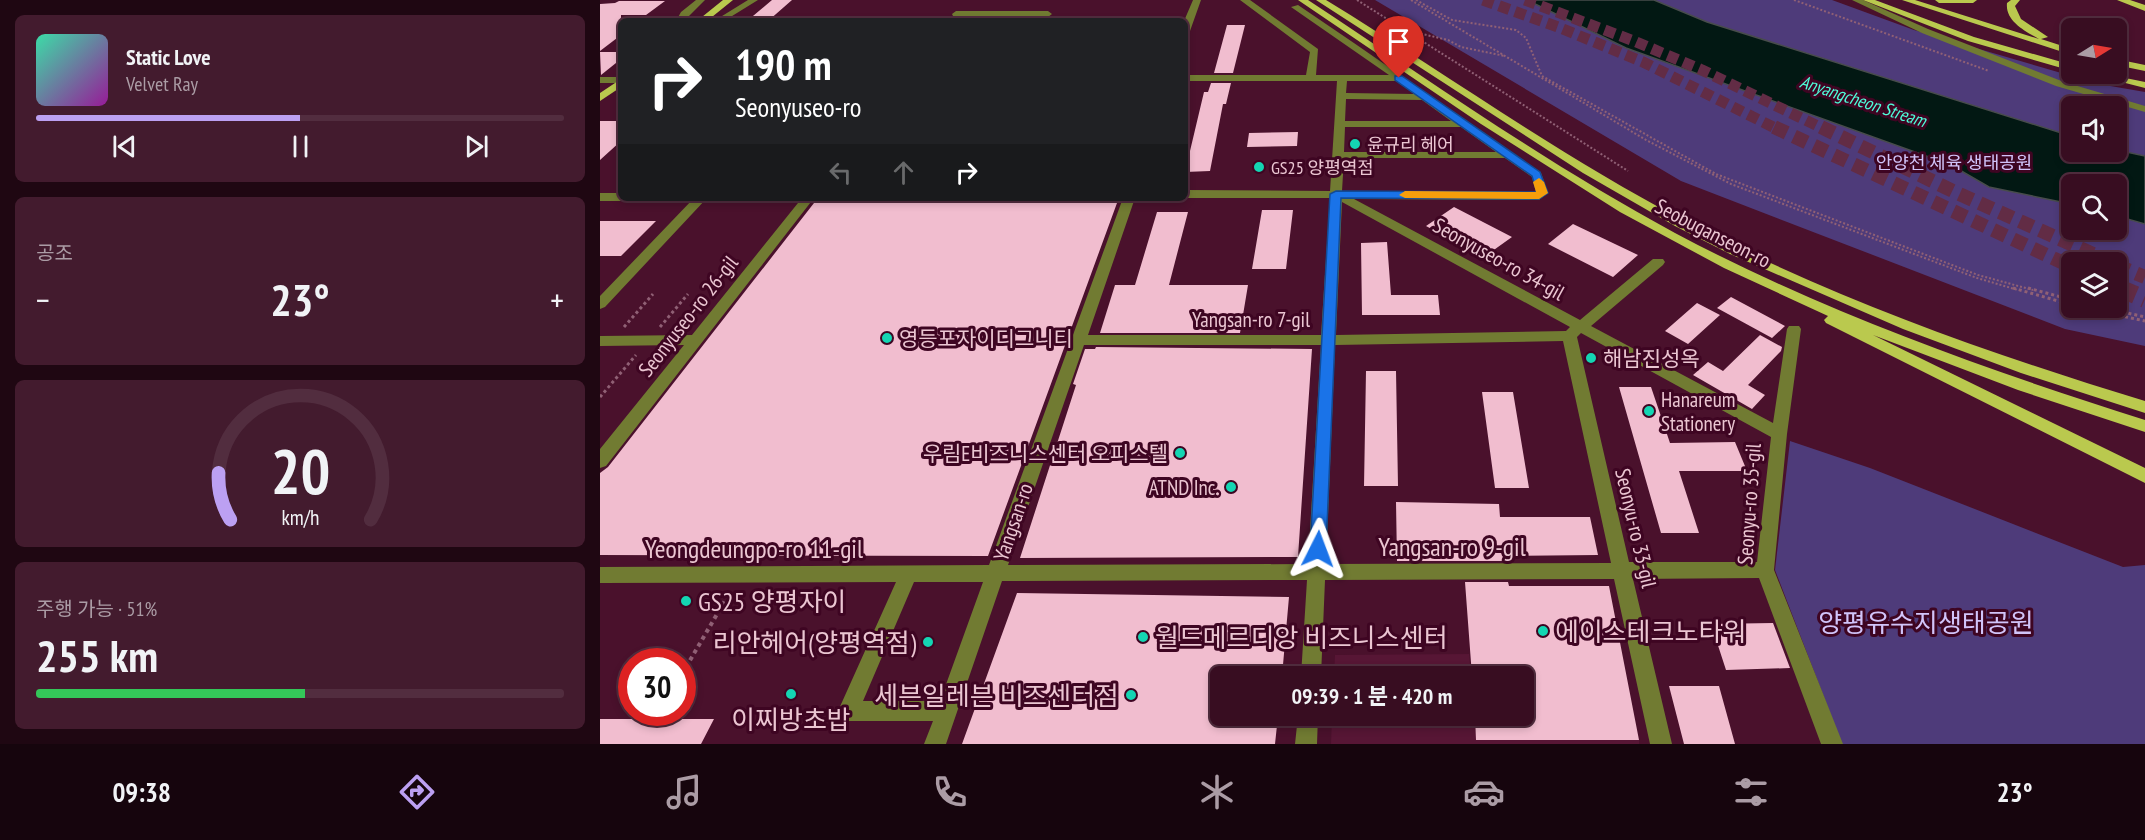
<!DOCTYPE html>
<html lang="ko">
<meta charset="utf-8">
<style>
:root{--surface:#380d21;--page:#431b2e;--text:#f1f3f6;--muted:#ab9ca5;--line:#522d3f;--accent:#bca0f2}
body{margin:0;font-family:"PT Sans Narrow","Noto Sans KR",sans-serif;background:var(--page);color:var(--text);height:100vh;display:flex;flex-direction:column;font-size:22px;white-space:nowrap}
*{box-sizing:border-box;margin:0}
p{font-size:20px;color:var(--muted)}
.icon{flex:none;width:33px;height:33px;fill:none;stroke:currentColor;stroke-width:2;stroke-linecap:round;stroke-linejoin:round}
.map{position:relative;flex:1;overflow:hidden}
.sheet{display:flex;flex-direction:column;gap:15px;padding:15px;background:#1f0712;width:600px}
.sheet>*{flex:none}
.banner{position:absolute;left:18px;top:18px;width:570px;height:183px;border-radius:9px;box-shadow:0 3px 9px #0003,0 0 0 2px var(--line);background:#202124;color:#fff;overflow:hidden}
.needle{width:39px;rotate:79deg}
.tools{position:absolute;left:1461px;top:18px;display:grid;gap:12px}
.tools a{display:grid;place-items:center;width:66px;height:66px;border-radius:9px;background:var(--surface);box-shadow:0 3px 9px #0003,0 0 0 2px var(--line);font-size:30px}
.speed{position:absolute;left:18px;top:648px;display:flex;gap:12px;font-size:30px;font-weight:700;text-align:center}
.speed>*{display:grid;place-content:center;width:78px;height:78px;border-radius:50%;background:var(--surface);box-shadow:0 3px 9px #0003,0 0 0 2px var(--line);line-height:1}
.speed .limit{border:9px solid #d22;background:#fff;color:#111}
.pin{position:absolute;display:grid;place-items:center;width:51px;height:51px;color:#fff;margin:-62px -26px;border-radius:50% 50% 50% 0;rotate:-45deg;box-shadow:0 0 6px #0007}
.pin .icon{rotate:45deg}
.me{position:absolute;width:66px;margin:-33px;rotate:3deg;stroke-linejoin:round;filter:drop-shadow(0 0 4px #0008)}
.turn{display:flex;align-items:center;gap:21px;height:126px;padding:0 18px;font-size:27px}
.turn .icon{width:78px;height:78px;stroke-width:2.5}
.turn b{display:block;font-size:42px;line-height:51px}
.lanes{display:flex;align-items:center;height:57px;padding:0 18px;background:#0003;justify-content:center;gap:30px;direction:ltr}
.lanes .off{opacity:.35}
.big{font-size:45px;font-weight:700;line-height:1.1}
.sheet .card{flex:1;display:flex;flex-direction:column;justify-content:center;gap:9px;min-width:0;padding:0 21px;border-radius:9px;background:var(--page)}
.sheet .dial{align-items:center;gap:0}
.dial svg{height:156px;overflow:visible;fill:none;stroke:var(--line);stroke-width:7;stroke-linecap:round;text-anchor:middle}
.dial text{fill:var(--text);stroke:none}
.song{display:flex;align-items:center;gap:18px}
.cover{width:72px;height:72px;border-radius:9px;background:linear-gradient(135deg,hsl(160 70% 55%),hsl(300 70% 35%))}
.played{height:6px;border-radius:3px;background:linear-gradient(90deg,var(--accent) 50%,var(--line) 50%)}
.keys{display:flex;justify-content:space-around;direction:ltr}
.heat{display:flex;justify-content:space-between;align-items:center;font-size:33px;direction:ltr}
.charge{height:9px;border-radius:4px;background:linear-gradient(90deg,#34c759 51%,var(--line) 0)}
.trip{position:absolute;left:610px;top:666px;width:324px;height:60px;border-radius:9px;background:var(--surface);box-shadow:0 3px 9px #0003,0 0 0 2px var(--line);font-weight:700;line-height:60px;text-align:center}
.menu{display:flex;height:96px;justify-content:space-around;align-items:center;background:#16050d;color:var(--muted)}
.menu .icon{width:42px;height:42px}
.menu .current{color:var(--accent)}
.menu b{font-size:27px;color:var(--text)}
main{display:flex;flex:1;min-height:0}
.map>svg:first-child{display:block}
.built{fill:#571635}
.green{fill:#4e3b7a;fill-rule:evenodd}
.water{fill:#021813;stroke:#484c4c;stroke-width:1.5}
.building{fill:#f1bdcf}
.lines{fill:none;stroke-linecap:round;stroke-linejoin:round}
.highway-tunnel-far2{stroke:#622c45;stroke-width:11;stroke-dasharray:11 6;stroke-linecap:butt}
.highway-tunnel-far1{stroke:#622c45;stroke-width:14;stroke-dasharray:14 8;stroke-linecap:butt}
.highway-tunnel{stroke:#622c45;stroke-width:18;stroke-dasharray:18 9;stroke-linecap:butt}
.path-far2{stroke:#906075;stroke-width:2;stroke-dasharray:2 2;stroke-linecap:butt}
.path-far1{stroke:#906075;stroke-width:3;stroke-dasharray:3 3;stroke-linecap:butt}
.path{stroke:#906075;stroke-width:4;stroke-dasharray:4 4;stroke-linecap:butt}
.minor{fill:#717b32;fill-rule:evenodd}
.major{fill:#bac94e;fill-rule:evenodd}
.route{fill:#1a73e8;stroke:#114b97;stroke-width:1.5}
.slow{fill:#f59e0b}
.poi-dot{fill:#14d5b3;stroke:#3e0522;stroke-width:2}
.labels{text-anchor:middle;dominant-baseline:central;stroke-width:6;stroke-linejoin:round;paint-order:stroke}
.far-water-label{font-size:18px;font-style:italic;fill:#4efdd9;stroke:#3e0522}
.far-poi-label{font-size:18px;fill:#ebc6d2;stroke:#3e0522;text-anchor:start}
.far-park-label{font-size:18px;fill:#d1c4fa;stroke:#3e0522}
.street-label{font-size:21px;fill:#ebc6d2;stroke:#3e0522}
.poi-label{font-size:21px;fill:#ebc6d2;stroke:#3e0522;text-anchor:start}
.near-street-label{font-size:26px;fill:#ebc6d2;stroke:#3e0522}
.near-poi-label{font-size:26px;fill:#ebc6d2;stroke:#3e0522;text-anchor:start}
.near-park-label{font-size:26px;fill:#d1c4fa;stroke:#3e0522}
</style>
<main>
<section class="sheet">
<div class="card">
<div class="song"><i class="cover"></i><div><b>Static Love</b><p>Velvet Ray</p></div></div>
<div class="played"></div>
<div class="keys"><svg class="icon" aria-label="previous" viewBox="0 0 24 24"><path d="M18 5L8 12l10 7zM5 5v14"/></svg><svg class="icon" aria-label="pause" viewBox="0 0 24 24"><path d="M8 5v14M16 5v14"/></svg><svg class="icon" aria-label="next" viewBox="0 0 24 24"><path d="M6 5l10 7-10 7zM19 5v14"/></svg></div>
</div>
<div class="card"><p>공조</p>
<div class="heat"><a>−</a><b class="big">23°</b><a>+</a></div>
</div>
<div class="card dial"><svg viewBox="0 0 100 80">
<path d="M14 69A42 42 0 1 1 86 69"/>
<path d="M14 69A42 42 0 0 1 8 45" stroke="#bca0f2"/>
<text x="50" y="56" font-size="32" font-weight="700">20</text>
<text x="50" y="72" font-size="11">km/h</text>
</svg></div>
<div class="card"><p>주행 가능 · 51%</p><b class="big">255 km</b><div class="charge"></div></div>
</section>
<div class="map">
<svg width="1545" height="744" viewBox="0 0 1545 744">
<rect width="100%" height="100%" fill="#4a112c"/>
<path class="built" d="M869 654 871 676H734L735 655Z
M732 716H874L877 740H1039V744H731Z"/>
<path class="green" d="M775 0H1232L1314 30 1499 84 1545 92V346L1465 329 1081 181ZM1472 106H1516V152H1472ZM1472 184H1516V230H1472ZM1472 262H1516V308H1472Z
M1190 441 1270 468 1523 567 1545 565V744H1242L1175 570Z"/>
<path class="water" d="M927 0H1054L1107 22 1471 136 1472 152 1517 150 1545 156V224L1517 216 1516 184H1472L1471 204 1389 187 1351 165 1026 48Z"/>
<path class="building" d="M172 0H192L168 21H147Z
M19 1H65L46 15H21V35L0 51V4L15 3Z
M627 25H645L633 73H614Z
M0 52H21V59L1 75Z
M611 83H631L626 104H623L610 171 585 172 604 92H608Z
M0 121H21V141L0 160Z
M698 132 697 146 647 147 649 133Z
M214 203H517L388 556 0 555V473L8 467Z
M854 207 912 237 884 257 826 226Z
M662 210H693L686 269H652Z
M557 212H588L569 285H648L640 333H500L515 285H535Z
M0 221H56L21 256H0Z
M973 224 1038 255 1013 277 948 244Z
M787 242 791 295H838L840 315H762L761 243Z
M1131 297 1185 326 1172 338 1117 308Z
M1097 303 1120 315 1088 344 1065 331Z
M1160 335 1182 347 1181 351 1148 385 1165 395 1152 409 1093 375 1108 362 1123 371Z
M496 347 712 349 698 557 420 558 476 385 473 384 485 349H495Z
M766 371H796L798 486H764Z
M1019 387H1051L1070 443 1135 442 1147 471H1079L1099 533H1061Z
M882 392H913L929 488H895Z
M796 502 899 504 900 517H990L998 555 905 556 906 561H797Z
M865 582H908L909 586H1009L1039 740H876L875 716H924V676H872Z
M417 593 689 597 682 676H621V716H678L675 744H362Z
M1173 623 1190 668 1126 670 1111 624Z
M1069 686H1119L1135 744H1084Z
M0 719H114L101 744H0Z"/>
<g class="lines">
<path class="highway-tunnel-far2" d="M883 0 958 27 1043 62 1177 129
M925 0 1034 41 1102 70 1224 129"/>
<path class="highway-tunnel-far1" d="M1174 127 1472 267
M1221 127 1357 193 1511 262
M1516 265 1545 277
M1516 287 1523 290"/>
<path class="highway-tunnel" d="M1519 288 1545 299"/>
<path class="path-far2" d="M757 0 1028 171
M811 0 1046 140 1131 184 1377 278 1418 290
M816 0 852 20 916 30 926 38 942 76 1116 174 1378 275 1433 290
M1194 0 1389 71
M809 31 848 40 861 47 905 56"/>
<path class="path-far1" d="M1413 288 1472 305
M1428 288 1472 300
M1484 308 1545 321
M1505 308 1545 317
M24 327 53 294
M60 327 88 294
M0 397 36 355"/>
<path class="path" d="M82 674 130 592
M156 712H230"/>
<path class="minor" d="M96 0H105L84 21H76L81 12Z
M148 0H158L124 21H114Z
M593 0H601L590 31 585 34 584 21Z
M640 0H650L718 49 716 75H789L691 7 698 5C780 60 860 117 941 173L948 193 939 200 754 199 980 320 1053 259H1063L1065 262 1063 265 991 326 1173 423 1187 329 1189 326H1199L1201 329 1187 434 1174 570 1243 744H1221L1159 578 1033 579 1072 744H1050L1014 579 725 580 721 676H701L707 580 402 581 346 744H324L333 721H248L241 718 238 711 296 582 0 583V567L389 565 523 198H535L488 335H721L730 198H585V190L730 191 737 81H585V75H706L710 52ZM747 81H798L814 94 746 93ZM746 99 822 100 851 121H745ZM745 127H861L896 152H744ZM744 158H905L932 177 936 192 742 191ZM742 202 970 327 966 331 736 335ZM981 333 1171 437 1157 562H1029L977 337ZM963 341 1011 563 726 564 735 345ZM484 345H721L708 564 408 565ZM314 582H383L340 701H263Z
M1252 0H1263L1328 29 1464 82 1545 106V112L1456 86 1322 33Z
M356 11H448L452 14 448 17 353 16 352 14Z
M0 77H21V83H0Z
M0 193H21V198H26L21 201H0Z
M94 198H107L5 307 0 309V296Z
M202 198H214L6 466 0 468V449L84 345 0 346V336L92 335Z
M698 716H718L717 744H695Z"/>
<path class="major" d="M123 0H133L107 21H97Z
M698 0H708C829 80 947 164 1075 233 1224 312 1384 369 1545 420V432L1418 390 1273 335 1545 468V483L1226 323 1224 320 1228 316 1124 268 1020 212 881 124Z
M716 0H726C845 73 959 155 1083 220 1230 297 1387 353 1545 401V413L1421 373 1303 329 1130 254 1075 226 983 173Z
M1263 0H1275L1374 37 1472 65V71L1368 41Z
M1302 0H1315L1439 39C1425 31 1405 21 1407 3L1411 0H1420L1415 6 1421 19 1448 37 1441 39 1472 49V55Z
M1335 0H1377L1373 3H1339Z
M1517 0H1530L1545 5V11Z
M1516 59 1545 65V71L1516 65Z
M1490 74H1506L1545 82V88Z
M21 79V87L0 101V93Z"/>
</g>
<path class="route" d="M795 76H802L940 172 948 193 939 199 741 198 726 549 724 554 718 557 712 554 710 549 730 194 736 191 937 192 932 176 795 80Z"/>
<path class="slow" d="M939 178 944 182 948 193 939 199 805 198 799 195 805 191 936 192 933 182Z"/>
<g class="poi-dot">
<circle cx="755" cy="144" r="6"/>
<circle cx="659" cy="167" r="6"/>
<circle cx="287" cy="338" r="6"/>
<circle cx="991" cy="358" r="6"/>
<circle cx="1049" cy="411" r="6"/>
<circle cx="580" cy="453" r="6"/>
<circle cx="631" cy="487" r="6"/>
<circle cx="86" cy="601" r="6"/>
<circle cx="943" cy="631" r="6"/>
<circle cx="543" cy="637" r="6"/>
<circle cx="328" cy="642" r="6"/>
<circle cx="191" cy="694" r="6"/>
<circle cx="531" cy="695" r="6"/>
</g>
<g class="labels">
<g class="far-water-label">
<text transform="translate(1263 101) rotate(18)">Anyangcheon Stream</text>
</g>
<g class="far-poi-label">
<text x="767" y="144">윤규리 헤어</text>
<text x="671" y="167">GS25 양평역점</text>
</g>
<g class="far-park-label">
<text x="1354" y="162">안양천 체육 생태공원</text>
</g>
<g class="street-label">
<text transform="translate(1113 233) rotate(27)">Seobuganseon-ro</text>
<text transform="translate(899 259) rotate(29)">Seonyuseo-ro 34-gil</text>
<text transform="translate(88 316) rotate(-52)">Seonyuseo-ro 26-gil</text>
<text x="651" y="319">Yangsan-ro 7-gil</text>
<text transform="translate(1149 504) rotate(-86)">Seonyu-ro 35-gil</text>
<text transform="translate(413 522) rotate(-71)">Yangsan-ro</text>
<text transform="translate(1036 528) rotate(77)">Seonyu-ro 33-gil</text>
</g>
<g class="poi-label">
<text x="299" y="338">영등포자이디그니티</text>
<text x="1003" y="358">해남진성옥</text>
<text x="1061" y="399">Hanareum<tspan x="1061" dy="24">Stationery</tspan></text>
<text x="568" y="453" text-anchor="end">우림E비즈니스센터 오피스텔</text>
<text x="619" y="487" text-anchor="end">ATND Inc.</text>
</g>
<g class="near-street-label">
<text x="852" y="546">Yangsan-ro 9-gil</text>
<text x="154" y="548">Yeongdeungpo-ro 11-gil</text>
</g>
<g class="near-poi-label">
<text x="98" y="601">GS25 양평자이</text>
<text x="955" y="631">에이스테크노타워</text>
<text x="555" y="637">월드메르디앙 비즈니스센터</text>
<text x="316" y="642" text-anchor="end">리안헤어(양평역점)</text>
<text x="519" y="695" text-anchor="end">세븐일레븐 비즈센터점</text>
<text x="191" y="719" text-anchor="middle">이찌방초밥</text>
</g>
<g class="near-park-label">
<text x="1326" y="622">양평유수지생태공원</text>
</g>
</g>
</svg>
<div class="tools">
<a><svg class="needle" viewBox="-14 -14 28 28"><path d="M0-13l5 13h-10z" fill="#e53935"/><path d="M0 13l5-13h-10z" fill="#ab9ca5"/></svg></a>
<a><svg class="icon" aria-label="sound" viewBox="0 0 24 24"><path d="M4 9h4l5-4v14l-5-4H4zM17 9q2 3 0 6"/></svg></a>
<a><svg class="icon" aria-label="search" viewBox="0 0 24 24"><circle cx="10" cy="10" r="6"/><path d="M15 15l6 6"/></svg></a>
<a><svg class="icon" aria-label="layers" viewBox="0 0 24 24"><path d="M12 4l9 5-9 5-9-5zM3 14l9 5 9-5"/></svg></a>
</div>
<div class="speed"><div class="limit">30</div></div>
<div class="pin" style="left:799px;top:78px;background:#d93025"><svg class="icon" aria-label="arrive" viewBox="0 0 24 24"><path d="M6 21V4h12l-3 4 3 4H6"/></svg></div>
<svg class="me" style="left:718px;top:549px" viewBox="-20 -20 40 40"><path d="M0-17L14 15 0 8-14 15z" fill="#1a73e8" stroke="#fff" stroke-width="4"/></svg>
<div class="trip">09:39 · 1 분 · 420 m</div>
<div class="banner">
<div class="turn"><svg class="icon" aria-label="right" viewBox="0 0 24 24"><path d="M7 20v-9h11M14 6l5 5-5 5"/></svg><div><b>190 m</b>Seonyuseo-ro</div></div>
<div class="lanes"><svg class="icon off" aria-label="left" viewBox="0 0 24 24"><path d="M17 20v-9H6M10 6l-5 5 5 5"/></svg><svg class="icon off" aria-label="ahead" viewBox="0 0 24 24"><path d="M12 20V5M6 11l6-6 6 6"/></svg><svg class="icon" aria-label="right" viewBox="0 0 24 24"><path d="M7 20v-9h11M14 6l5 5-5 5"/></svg></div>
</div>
</div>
</main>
<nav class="menu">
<b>09:38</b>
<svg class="icon current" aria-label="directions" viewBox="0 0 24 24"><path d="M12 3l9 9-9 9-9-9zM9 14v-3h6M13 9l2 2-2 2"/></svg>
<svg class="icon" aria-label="music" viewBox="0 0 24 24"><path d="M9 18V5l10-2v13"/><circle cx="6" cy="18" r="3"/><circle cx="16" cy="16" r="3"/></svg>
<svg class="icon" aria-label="phone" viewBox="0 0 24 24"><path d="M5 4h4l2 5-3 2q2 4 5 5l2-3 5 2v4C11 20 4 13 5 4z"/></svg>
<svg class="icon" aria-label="climate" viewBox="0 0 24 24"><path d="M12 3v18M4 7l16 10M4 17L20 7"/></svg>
<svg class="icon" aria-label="car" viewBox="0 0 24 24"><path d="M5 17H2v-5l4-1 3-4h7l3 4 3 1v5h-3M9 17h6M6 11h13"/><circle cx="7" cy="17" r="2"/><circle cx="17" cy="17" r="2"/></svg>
<svg class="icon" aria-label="filters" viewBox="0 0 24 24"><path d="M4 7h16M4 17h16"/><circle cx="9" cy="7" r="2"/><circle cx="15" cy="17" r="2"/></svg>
<b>23°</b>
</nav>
